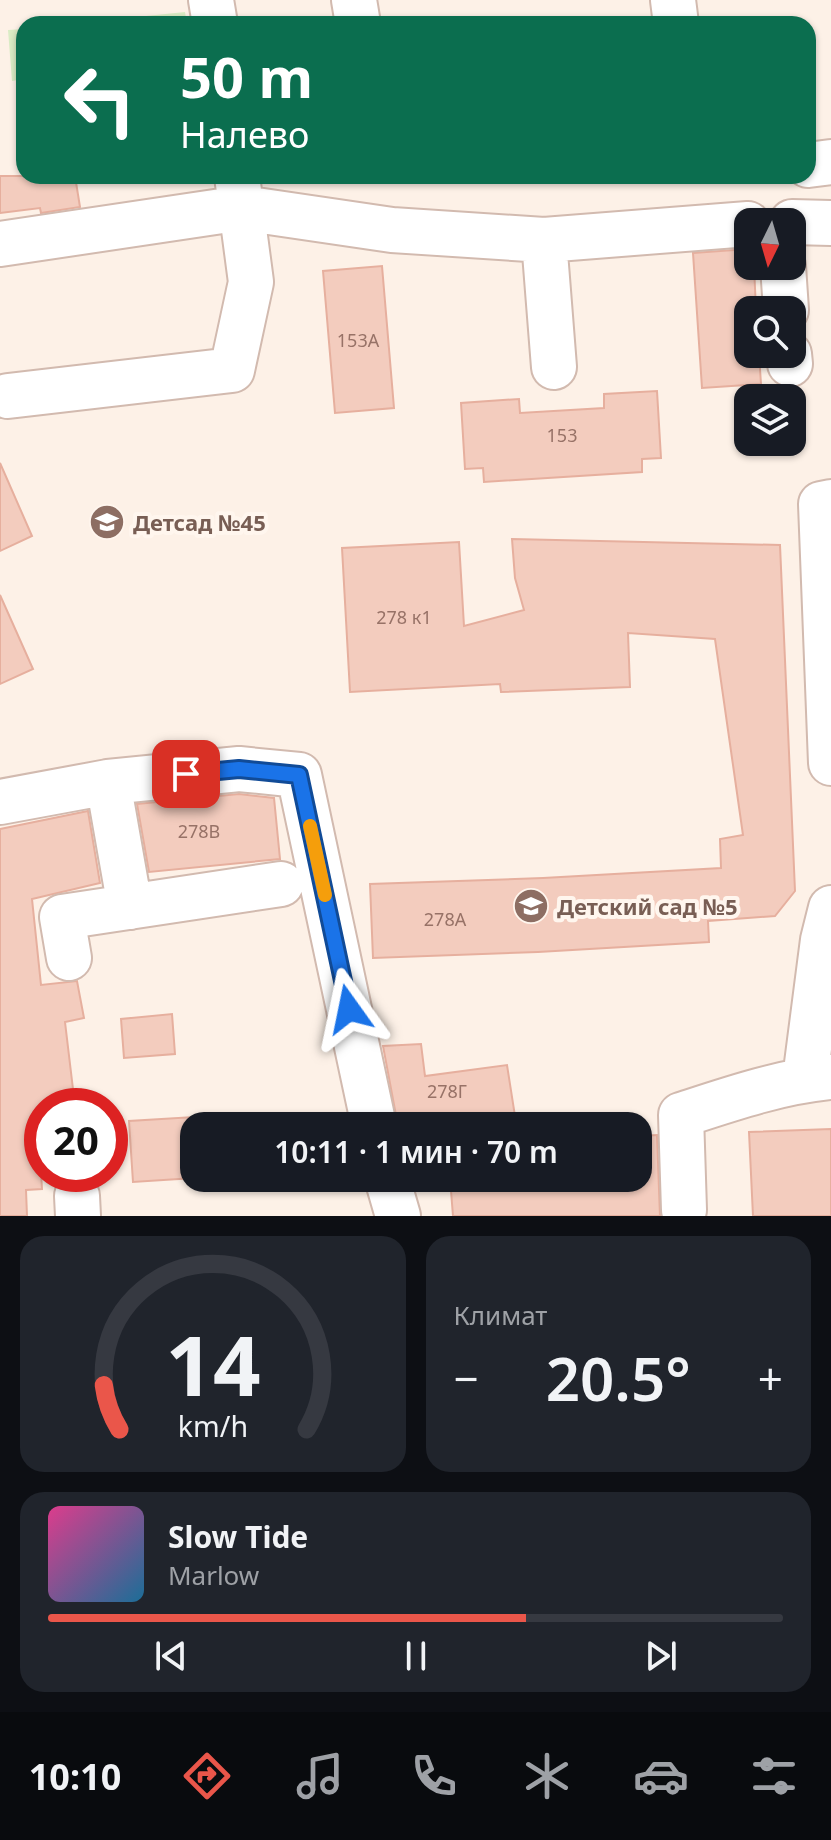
<!DOCTYPE html>
<html lang="ru">
<meta charset="utf-8">
<style>
:root{--surface:#171b24;--page:#20242c;--text:#f1f3f6;--muted:#9ea1a6;--line:#363941;--accent:#ea564a}
body{margin:0;font-family:"Noto Sans",sans-serif;background:var(--page);color:var(--text);height:100vh;display:flex;flex-direction:column;font-size:30px;white-space:nowrap}
*{box-sizing:border-box;margin:0}
p{font-size:26px;color:var(--muted)}
.icon{flex:none;width:44px;height:44px;fill:none;stroke:currentColor;stroke-width:2;stroke-linecap:round;stroke-linejoin:round}
.map{position:relative;height:1216px;overflow:hidden}
.panel{display:flex;flex-direction:column;gap:20px;padding:20px;background:#0d0f14;flex:1}
.panel>*{flex:none}
.top-card{position:absolute;left:16px;top:16px;width:800px;height:168px;border-radius:24px;box-shadow:0 2px 6px #0004;background:#0b6e4f;color:#fff;overflow:hidden}
.needle{width:52px;rotate:185deg}
.fabs{position:absolute;left:734px;top:208px;display:grid;gap:16px}
.fabs a{display:grid;place-items:center;width:72px;height:72px;border-radius:16px;background:var(--surface);box-shadow:0 2px 6px #0004;font-size:40px}
.speed{position:absolute;left:24px;top:1088px;display:flex;gap:16px;font-size:40px;font-weight:700;text-align:center}
.speed>*{display:grid;place-content:center;width:104px;height:104px;border-radius:50%;background:var(--surface);box-shadow:0 2px 6px #0004;line-height:1}
.speed .limit{border:12px solid #d22;background:#fff;color:#111}
.pin{position:absolute;display:grid;place-items:center;width:68px;height:68px;color:#fff;margin:-34px;border-radius:16px;box-shadow:0 4px 12px #0006}
.me{position:absolute;width:88px;margin:-44px;rotate:348deg;stroke-linejoin:round;filter:drop-shadow(0 0 6px #0008)}
.turn{display:flex;align-items:center;gap:28px;height:168px;padding:0 32px;font-size:36px}
.turn .icon{width:104px;height:104px;stroke-width:2.5}
.turn b{display:block;font-size:56px;line-height:68px}
.big{font-size:60px;font-weight:600;line-height:1.1}
.panel .tile{flex:1;display:flex;flex-direction:column;justify-content:center;gap:12px;min-width:0;padding:0 28px;border-radius:24px;background:var(--page)}
.panel .dial{align-items:center;gap:0}
.dial svg{height:208px;overflow:visible;fill:none;stroke:var(--line);stroke-width:7;stroke-linecap:round;text-anchor:middle}
.dial text{fill:var(--text);stroke:none}
.song{display:flex;align-items:center;gap:24px}
.cover{width:96px;height:96px;border-radius:12px;background:linear-gradient(135deg,hsl(330 70% 55%),hsl(200 70% 35%))}
.played{height:8px;border-radius:4px;background:linear-gradient(90deg,var(--accent) 65%,var(--line) 65%)}
.keys{display:flex;justify-content:space-around;direction:ltr}
.heat{display:flex;justify-content:space-between;align-items:center;font-size:44px;direction:ltr}
.panel .tiles{flex:1;display:grid;gap:20px;grid-template-columns:1fr 1fr}
.tile:last-child{grid-column:span 2}
.trip{position:absolute;left:180px;top:1112px;width:472px;height:80px;border-radius:24px;background:var(--surface);box-shadow:0 2px 6px #0004;font-weight:600;line-height:80px;text-align:center}
.menu{display:flex;height:128px;justify-content:space-around;align-items:center;background:#090b0e;color:var(--muted)}
.menu .icon{width:56px;height:56px}
.menu .on{color:var(--accent)}
.menu b{font-size:36px;color:var(--text)}
.map>svg:first-child{display:block}
.green{fill:#daecc5}
.building{fill:#f3ccbe;stroke:#e6af9e;stroke-width:2}
.lines{fill:none;stroke-linecap:round;stroke-linejoin:round}
.minor-casing{stroke:#d2baaf;stroke-width:48}
.minor{stroke:#fff;stroke-width:44}
.route-casing{stroke:#114b97;stroke-width:20}
.route{stroke:#1a73e8;stroke-width:14}
.slow{stroke:#f59e0b;stroke-width:14}
.labels{text-anchor:middle;dominant-baseline:central;stroke-width:8;stroke-linejoin:round;paint-order:stroke}
.number-label{font-size:18px;fill:#977267}
.education-label{font-size:22px;font-weight:bold;fill:#785e54;stroke:#fff6ee;text-anchor:start}
</style>
<div class="map">
<svg width="831" height="1216" viewBox="0 0 831 1216">
<rect width="100%" height="100%" fill="#fdf1e7"/>
<path class="green" d="M185 12 187 24H68Z
M24 29V79L12 81 8 30Z"/>
<path class="building" d="M0 176H75L80 207 41 213 40 208 0 213Z
M748 249V266H754L756 310H748V354H759L761 384 702 388 693 253Z
M382 266 394 408 335 413 323 271Z
M657 391 661 458 642 459V472L484 482 483 468 465 469 461 403 519 399 520 413 604 408V394Z
M0 463 32 536 0 551Z
M512 539 780 545 795 891 775 916 708 921 709 942 538 952 373 958 370 884 543 878 721 868 720 839 743 835 715 639 628 633 630 687 501 692 500 684 350 692 342 548 459 542 464 626 524 610 515 578Z
M0 595 33 669 0 684Z
M239 794 274 798 280 859 149 872 137 804Z
M88 811 100 883 32 899 41 985 77 981 84 1018 65 1022 75 1106H42V1122L38 1123 42 1189 26 1190 27 1216H0V829Z
M172 1014 175 1054 124 1058 121 1019Z
M421 1044 425 1076 507 1065 515 1116 426 1126H398L383 1046Z
M194 1117V1178L133 1182 129 1121Z
M831 1129V1216H753L749 1132Z
M657 1135 660 1216H453L450 1178H638V1136Z"/>
<g class="lines">
<g class="minor-casing">
<path id="minor" d="M211 0 215 24
M354 0 358 24
M673 0 676 24
M808 165 831 162
M792 222 831 223
M544 240 554 367
M0 244 242 208 392 230 544 240 748 224
M783 266 786 310
M789 354 790 364
M8 396 232 370 251 282 237 176
M831 502 821 504 831 763
M0 802 108 782
M130 907 108 782 239 769 299 775 374 1126
M69 958 62 917 281 884
M805 1079 823 940 831 908
M387 1178 398 1216
M77 1196 78 1216
M684 1210 681 1115C730 1099 779 1082 831 1077"/>
</g>
<use href="#minor" class="minor"/>
</g>
<g class="lines">
<g class="route-casing">
<path id="route" d="M186 774 239 769 299 775 349 1009"/>
</g>
<use href="#route" class="route"/>
<path class="slow" d="M310 826 325 895"/>
</g>
<defs>
<g id="school-disc" transform="scale(1.8)"><circle r="9.5" fill="#8d6e63" stroke="#fff6ee"/><path d="M0-5L7-2L0 1L-7-2ZM-4 1L0 2.5L4 1V4Q0 6-4 4Z" fill="#fff"/></g>
</defs>
<g fill-rule="evenodd">
<use href="#school-disc" x="107" y="522"/>
<use href="#school-disc" x="531" y="906"/>
</g>
<g class="labels">
<g class="number-label">
<text x="358" y="340">153А</text>
<text x="562" y="435">153</text>
<text x="404" y="617">278 к1</text>
<text x="199" y="831">278В</text>
<text x="445" y="919">278А</text>
<text x="447" y="1091">278Г</text>
</g>
<g class="education-label">
<text x="133" y="522">Детсад №45</text>
<text x="557" y="906">Детский сад №5</text>
</g>
</g>
</svg>
<div class="fabs">
<a><svg class="needle" viewBox="-14 -14 28 28"><path d="M0-13l5 13h-10z" fill="#e53935"/><path d="M0 13l5-13h-10z" fill="#9ea1a6"/></svg></a>
<a><svg class="icon" aria-label="search" viewBox="0 0 24 24"><circle cx="10" cy="10" r="6"/><path d="M15 15l6 6"/></svg></a>
<a><svg class="icon" aria-label="layers" viewBox="0 0 24 24"><path d="M12 4l9 5-9 5-9-5zM3 14l9 5 9-5"/></svg></a>
</div>
<div class="speed"><div class="limit">20</div></div>
<div class="pin" style="left:186px;top:774px;background:#d93025"><svg class="icon" aria-label="arrive" viewBox="0 0 24 24"><path d="M6 21V4h12l-3 4 3 4H6"/></svg></div>
<svg class="me" style="left:349px;top:1009px" viewBox="-20 -20 40 40"><path d="M0-17L14 15 0 8-14 15z" fill="#1a73e8" stroke="#fff" stroke-width="4"/></svg>
<div class="trip">10:11 · 1 мин · 70 m</div>
<div class="top-card">
<div class="turn"><svg class="icon" aria-label="left" viewBox="0 0 24 24"><path d="M17 20v-9H6M10 6l-5 5 5 5"/></svg><div><b>50 m</b>Налево</div></div>
</div>
</div>
<section class="panel">
<div class="tiles">
<div class="tile dial"><svg viewBox="0 0 100 80">
<path d="M14 69A42 42 0 1 1 86 69"/>
<path d="M14 69A42 42 0 0 1 8 52" stroke="#ea564a"/>
<text x="50" y="56" font-size="32" font-weight="700">14</text>
<text x="50" y="72" font-size="11">km/h</text>
</svg></div>
<div class="tile"><p>Климат</p>
<div class="heat"><a>−</a><b class="big">20.5°</b><a>+</a></div>
</div>
<div class="tile">
<div class="song"><i class="cover"></i><div><b>Slow Tide</b><p>Marlow</p></div></div>
<div class="played"></div>
<div class="keys"><svg class="icon" aria-label="previous" viewBox="0 0 24 24"><path d="M18 5L8 12l10 7zM5 5v14"/></svg><svg class="icon" aria-label="pause" viewBox="0 0 24 24"><path d="M8 5v14M16 5v14"/></svg><svg class="icon" aria-label="next" viewBox="0 0 24 24"><path d="M6 5l10 7-10 7zM19 5v14"/></svg></div>
</div>
</div>
</section>
<nav class="menu">
<b>10:10</b>
<svg class="icon on" aria-label="directions" viewBox="0 0 24 24"><path d="M12 3l9 9-9 9-9-9zM9 14v-3h6M13 9l2 2-2 2"/></svg>
<svg class="icon" aria-label="music" viewBox="0 0 24 24"><path d="M9 18V5l10-2v13"/><circle cx="6" cy="18" r="3"/><circle cx="16" cy="16" r="3"/></svg>
<svg class="icon" aria-label="phone" viewBox="0 0 24 24"><path d="M5 4h4l2 5-3 2q2 4 5 5l2-3 5 2v4C11 20 4 13 5 4z"/></svg>
<svg class="icon" aria-label="climate" viewBox="0 0 24 24"><path d="M12 3v18M4 7l16 10M4 17L20 7"/></svg>
<svg class="icon" aria-label="car" viewBox="0 0 24 24"><path d="M5 17H2v-5l4-1 3-4h7l3 4 3 1v5h-3M9 17h6M6 11h13"/><circle cx="7" cy="17" r="2"/><circle cx="17" cy="17" r="2"/></svg>
<svg class="icon" aria-label="filters" viewBox="0 0 24 24"><path d="M4 7h16M4 17h16"/><circle cx="9" cy="7" r="2"/><circle cx="15" cy="17" r="2"/></svg>
</nav>
